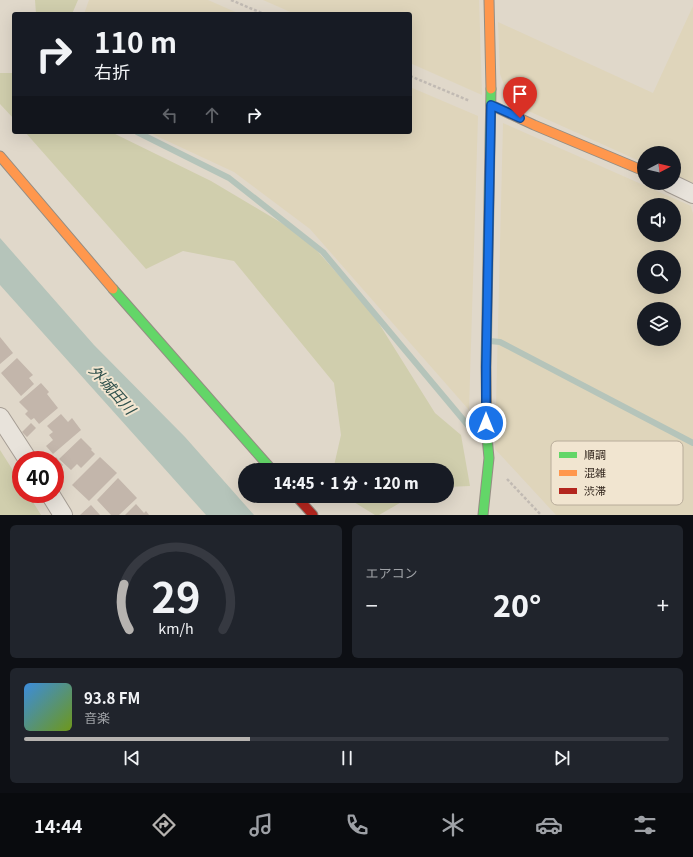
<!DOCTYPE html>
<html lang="ja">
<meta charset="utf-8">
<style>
:root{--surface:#171b24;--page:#20242c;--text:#f1f3f6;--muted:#9ea1a6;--line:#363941;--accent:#b6b3b0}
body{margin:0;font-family:Georgia,"Noto Sans JP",serif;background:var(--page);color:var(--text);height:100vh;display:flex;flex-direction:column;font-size:15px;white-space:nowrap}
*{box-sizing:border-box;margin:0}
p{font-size:13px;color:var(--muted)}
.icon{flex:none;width:22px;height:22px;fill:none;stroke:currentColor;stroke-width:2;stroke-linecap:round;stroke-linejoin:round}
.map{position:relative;height:515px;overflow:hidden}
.panel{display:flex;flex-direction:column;gap:10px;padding:10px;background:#0d0f14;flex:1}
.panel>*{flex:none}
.hud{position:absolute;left:12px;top:12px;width:400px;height:122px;border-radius:4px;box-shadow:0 4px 16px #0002;background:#171b24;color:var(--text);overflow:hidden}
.needle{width:26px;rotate:83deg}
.tools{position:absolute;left:637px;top:146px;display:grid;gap:8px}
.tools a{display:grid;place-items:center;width:44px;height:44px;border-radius:50%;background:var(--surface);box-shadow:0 4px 16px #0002;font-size:20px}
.speed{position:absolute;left:12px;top:451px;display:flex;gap:8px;font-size:20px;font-weight:700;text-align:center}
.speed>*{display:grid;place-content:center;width:52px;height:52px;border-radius:50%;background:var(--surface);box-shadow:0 4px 16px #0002;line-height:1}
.speed .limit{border:6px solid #d22;background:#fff;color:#111}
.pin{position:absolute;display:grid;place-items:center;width:34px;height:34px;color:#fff;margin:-41px -17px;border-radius:50% 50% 50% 0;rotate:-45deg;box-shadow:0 0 4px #0007}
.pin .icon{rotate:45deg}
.me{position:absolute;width:44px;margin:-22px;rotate:0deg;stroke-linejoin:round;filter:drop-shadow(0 0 3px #0008)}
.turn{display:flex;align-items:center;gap:14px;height:84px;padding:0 16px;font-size:18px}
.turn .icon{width:52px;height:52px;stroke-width:2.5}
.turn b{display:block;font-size:28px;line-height:34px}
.lanes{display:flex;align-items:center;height:38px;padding:0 16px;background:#0003;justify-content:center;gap:20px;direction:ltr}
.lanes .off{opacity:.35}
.big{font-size:30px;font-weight:800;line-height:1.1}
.panel .tile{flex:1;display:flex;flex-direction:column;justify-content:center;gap:6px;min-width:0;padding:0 14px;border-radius:6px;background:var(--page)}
.panel .dial{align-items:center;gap:0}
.dial svg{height:104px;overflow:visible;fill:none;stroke:var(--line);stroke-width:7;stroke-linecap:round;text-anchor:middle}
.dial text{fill:var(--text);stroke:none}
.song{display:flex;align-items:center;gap:12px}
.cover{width:48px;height:48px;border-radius:6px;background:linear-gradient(135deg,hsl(210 70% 55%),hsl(80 70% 35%))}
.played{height:4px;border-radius:2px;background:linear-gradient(90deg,var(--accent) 35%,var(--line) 35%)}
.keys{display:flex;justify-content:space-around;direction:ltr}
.heat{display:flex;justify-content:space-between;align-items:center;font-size:22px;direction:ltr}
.panel .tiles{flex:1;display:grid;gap:10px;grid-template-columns:1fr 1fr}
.tile:last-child{grid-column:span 2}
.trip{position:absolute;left:238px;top:463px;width:216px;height:40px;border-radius:20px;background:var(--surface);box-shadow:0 4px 16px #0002;font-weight:800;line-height:40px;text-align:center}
.tab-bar{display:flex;height:64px;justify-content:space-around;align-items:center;background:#090b0e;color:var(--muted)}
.tab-bar .icon{width:28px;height:28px}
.tab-bar .current{color:var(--accent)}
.tab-bar b{font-size:18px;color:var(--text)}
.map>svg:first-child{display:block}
.farmland{fill:#dfd5bb;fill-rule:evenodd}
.green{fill:#d0cead}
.water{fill:#b5c4ba}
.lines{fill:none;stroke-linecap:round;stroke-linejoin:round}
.stream{stroke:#b5c4ba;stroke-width:6}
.building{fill:#c3b6ab}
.street-casing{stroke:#a59d94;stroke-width:20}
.fast-casing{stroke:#948d83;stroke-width:11}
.slow-casing{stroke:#948d83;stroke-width:11}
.jam-casing{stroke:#948d83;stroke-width:11}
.path{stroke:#c1bab3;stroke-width:2.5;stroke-dasharray:3 2;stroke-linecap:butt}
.street{stroke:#e8e3db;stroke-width:18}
.fast{stroke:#63d668;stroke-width:9}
.slow{stroke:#ff974d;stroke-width:9}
.jam{stroke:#b3261e;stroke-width:9}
.route-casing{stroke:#114b97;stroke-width:10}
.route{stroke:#1a73e8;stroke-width:7}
.labels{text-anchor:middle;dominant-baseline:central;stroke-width:4;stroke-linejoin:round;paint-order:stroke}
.water-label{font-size:15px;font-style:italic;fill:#2e504c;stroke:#f1e5d0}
.key{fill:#f1e5d0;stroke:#b8ac9a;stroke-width:1}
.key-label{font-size:11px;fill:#32261d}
</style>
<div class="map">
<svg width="693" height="515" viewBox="0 0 693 515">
<rect width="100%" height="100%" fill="#e0d8ca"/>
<path class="farmland" d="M89 0H208L240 14H84Z
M263 0H479L482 95 410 63V14H295Z
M693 6V183L674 176V153H644V163L513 104 506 91 500 74 498 22 653 93Z
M410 87 478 116 469 410 310 229 234 172 148 132H410Z
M503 123 691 206 693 214V515H556L495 449ZM644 205H674V235H644ZM644 257H674V287H644ZM644 309H674V339H644Z"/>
<path class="green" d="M35 0H78L72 14H36Z
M0 73H14V119L0 104Z
M25 132H111L211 181 305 237 373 314 435 413 461 435 470 486 447 487V470H333L341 435 334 383 234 261 183 251 146 269Z
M0 450 21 483V494H28L41 515H0Z
M344 496H412L379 515H375Z"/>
<path class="water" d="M0 238 94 345 185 437 254 515H206L0 285Z"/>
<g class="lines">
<path class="stream" d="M137 132 229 178 323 252 476 435V427
M490 341 500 342 693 443"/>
</g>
<path class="building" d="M0 337 13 353 0 364Z
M17 358 33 375 29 378 34 384 21 396 1 373Z
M41 383 49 392 47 394 58 408 39 424 34 418 31 420 25 414 28 411 19 402Z
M61 414 68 422 72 418 81 430 53 454 46 446 53 440 49 435 53 432 47 426Z
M31 423 36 428 27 437 22 432Z
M81 438 92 449 91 450 95 454 81 468 77 464 71 470 59 459Z
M56 457 63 465 55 473V460H53Z
M100 457 117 473 89 501 72 485Z
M118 478 137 498 119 515H111L97 500Z
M136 504 144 513 146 511 149 515H125Z
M91 505 100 515H80Z"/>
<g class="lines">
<g class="street-casing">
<path id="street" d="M670 183 693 194
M0 417 28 460
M50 494 63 515"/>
</g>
<g class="fast-casing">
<path id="fast" d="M113 289 272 470
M483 515 489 458 487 437 486 367 491 89"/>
</g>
<g class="slow-casing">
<path id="slow" d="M489 0 491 89
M491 105 534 125 644 171
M0 156 113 289"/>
</g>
<g class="jam-casing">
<path id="jam" d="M296 496 313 515"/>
</g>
<path class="path" d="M231 0 264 14
M410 76 470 101
M507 479 541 515"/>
<use href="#street" class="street"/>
<use href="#fast" class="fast"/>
<use href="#slow" class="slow"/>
<use href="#jam" class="jam"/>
</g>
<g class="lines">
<g class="route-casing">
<path id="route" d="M486 423V367L491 105 520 118"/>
</g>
<use href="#route" class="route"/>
</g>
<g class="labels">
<g class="water-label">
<text transform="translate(113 389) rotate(48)">外城田川</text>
</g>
</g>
<rect x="551" y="441" width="132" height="64" rx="6" class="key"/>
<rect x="559" y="452" width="18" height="6" fill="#63d668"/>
<rect x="559" y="470" width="18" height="6" fill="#ff974d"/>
<rect x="559" y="488" width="18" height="6" fill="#b3261e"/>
<g class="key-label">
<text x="584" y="459">順調</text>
<text x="584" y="477">混雑</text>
<text x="584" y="495">渋滞</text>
</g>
</svg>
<div class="tools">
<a><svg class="needle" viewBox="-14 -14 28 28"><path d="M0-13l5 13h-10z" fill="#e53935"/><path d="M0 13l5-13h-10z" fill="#9ea1a6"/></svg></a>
<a><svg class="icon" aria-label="sound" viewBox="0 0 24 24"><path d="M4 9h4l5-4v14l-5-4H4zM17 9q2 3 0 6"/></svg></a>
<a><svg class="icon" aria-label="search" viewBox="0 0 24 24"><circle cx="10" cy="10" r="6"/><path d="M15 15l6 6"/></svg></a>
<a><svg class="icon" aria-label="layers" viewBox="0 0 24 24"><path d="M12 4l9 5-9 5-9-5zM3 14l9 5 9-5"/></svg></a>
</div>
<div class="speed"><div class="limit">40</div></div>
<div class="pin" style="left:520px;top:118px;background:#d93025"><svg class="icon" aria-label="arrive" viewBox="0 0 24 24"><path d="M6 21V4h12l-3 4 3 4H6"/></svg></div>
<svg class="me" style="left:486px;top:423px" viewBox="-20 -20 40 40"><circle r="17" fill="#1a73e8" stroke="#fff" stroke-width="3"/><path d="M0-11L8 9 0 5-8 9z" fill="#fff"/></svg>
<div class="trip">14:45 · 1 分 · 120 m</div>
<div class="hud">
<div class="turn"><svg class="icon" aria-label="right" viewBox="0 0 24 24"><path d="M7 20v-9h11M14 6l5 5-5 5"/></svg><div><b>110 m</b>右折</div></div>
<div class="lanes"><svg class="icon off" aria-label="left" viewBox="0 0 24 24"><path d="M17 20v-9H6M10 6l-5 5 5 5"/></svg><svg class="icon off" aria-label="ahead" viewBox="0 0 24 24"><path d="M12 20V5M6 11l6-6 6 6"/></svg><svg class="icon" aria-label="right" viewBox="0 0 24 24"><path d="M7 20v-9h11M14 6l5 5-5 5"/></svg></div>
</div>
</div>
<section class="panel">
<div class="tiles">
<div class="tile dial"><svg viewBox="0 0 100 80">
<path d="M14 69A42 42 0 1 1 86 69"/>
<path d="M14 69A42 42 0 0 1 10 34" stroke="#b6b3b0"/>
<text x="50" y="56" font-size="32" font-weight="700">29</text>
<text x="50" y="72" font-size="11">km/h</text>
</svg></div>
<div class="tile"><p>エアコン</p>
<div class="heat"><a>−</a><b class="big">20°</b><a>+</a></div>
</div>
<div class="tile">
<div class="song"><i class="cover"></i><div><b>93.8 FM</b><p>音楽</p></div></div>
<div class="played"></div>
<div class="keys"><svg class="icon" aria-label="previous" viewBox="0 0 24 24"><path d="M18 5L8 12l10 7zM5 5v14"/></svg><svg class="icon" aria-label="pause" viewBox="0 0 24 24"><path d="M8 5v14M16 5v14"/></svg><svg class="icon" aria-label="next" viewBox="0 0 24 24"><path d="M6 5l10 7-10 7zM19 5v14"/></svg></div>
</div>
</div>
</section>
<nav class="tab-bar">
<b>14:44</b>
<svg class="icon current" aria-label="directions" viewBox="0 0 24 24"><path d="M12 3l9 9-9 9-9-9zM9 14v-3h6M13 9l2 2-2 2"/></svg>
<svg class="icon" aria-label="music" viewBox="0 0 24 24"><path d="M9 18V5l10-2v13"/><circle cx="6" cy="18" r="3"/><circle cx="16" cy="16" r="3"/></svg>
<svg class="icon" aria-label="phone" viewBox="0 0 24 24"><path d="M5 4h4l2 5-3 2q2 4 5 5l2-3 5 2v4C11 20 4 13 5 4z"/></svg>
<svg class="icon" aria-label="climate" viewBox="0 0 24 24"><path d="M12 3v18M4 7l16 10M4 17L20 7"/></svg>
<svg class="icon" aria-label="car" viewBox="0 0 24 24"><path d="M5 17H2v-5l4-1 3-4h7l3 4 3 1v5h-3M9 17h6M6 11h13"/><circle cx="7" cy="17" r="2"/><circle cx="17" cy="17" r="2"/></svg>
<svg class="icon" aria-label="filters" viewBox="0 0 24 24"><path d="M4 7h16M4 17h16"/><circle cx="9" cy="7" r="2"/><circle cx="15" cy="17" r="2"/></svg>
</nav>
